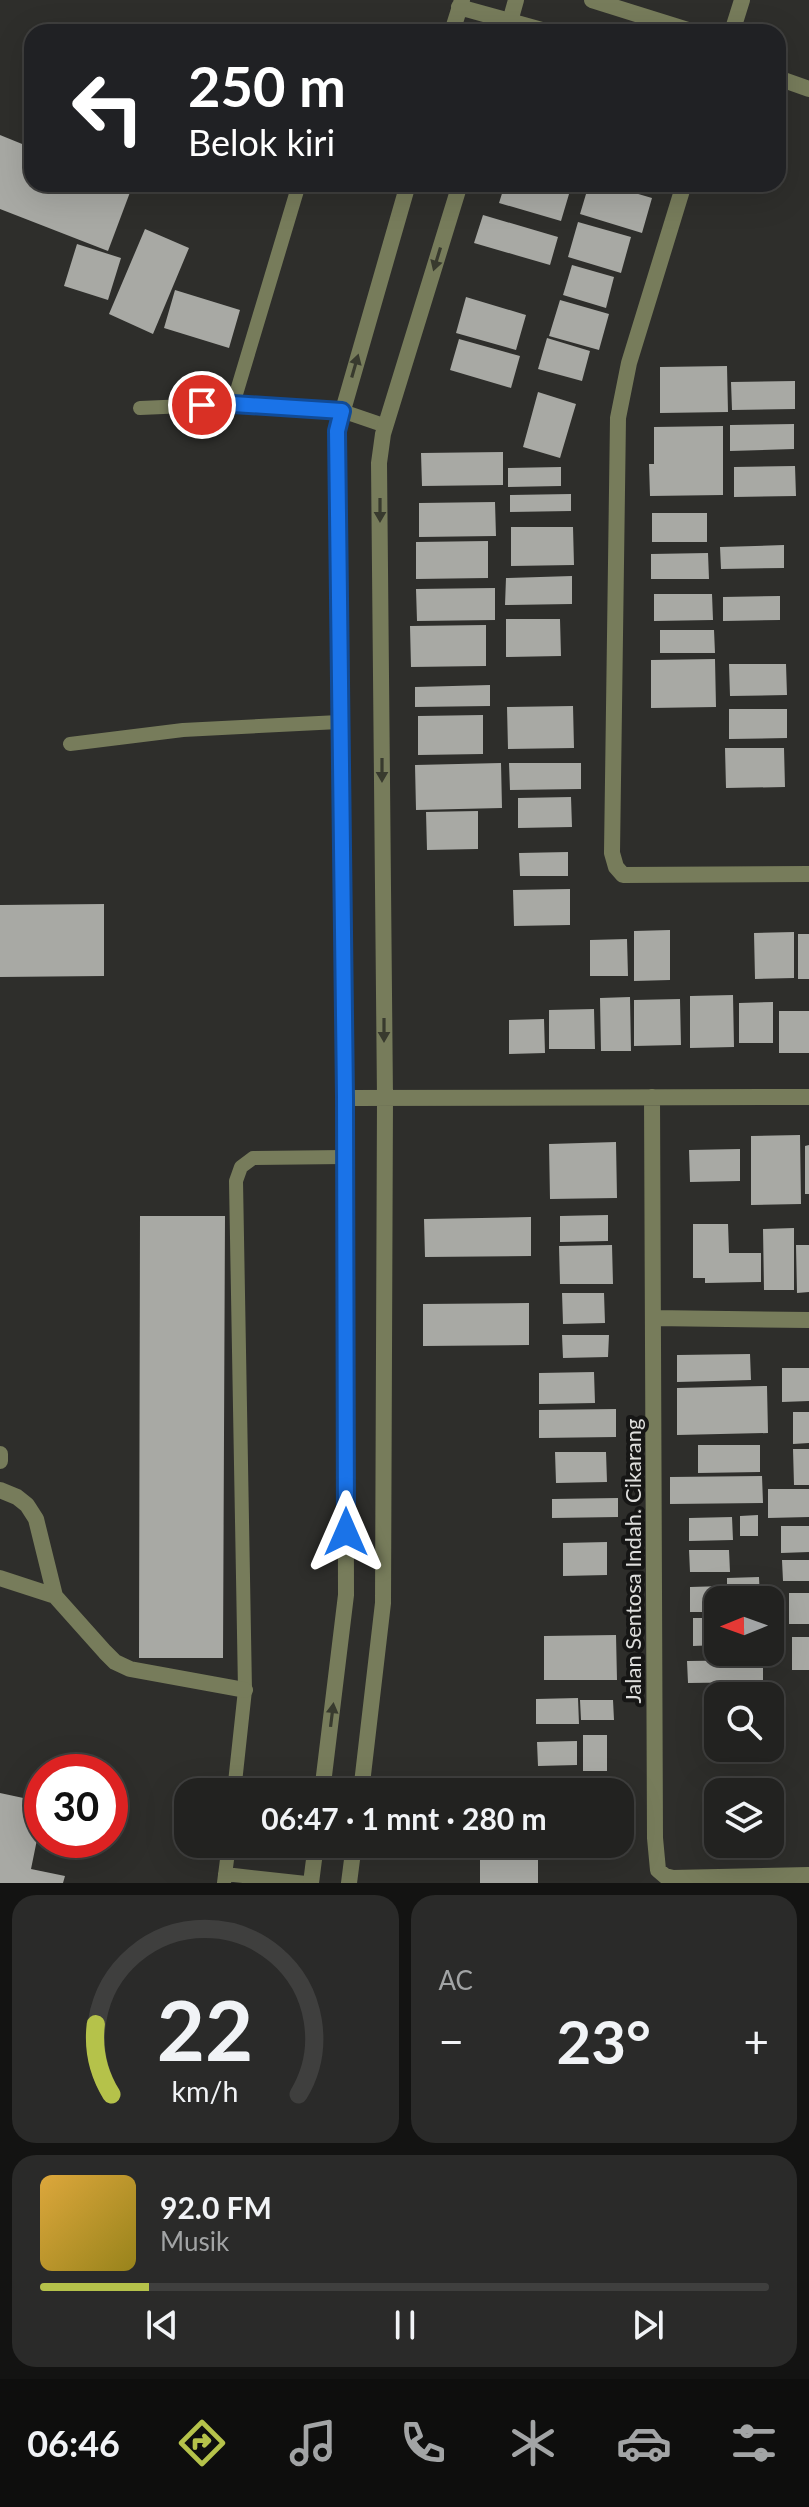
<!DOCTYPE html>
<html lang="id">
<meta charset="utf-8">
<style>
:root{--surface:#222220;--page:#2a2a29;--text:#f1f3f6;--muted:#a2a4a5;--line:#3f3f3e;--accent:#b5c24a}
body{margin:0;font-family:Lato,sans-serif;background:var(--page);color:var(--text);height:100vh;display:flex;flex-direction:column;font-size:30px;white-space:nowrap}
*{box-sizing:border-box;margin:0}
p{font-size:26px;color:var(--muted)}
.icon{flex:none;width:44px;height:44px;fill:none;stroke:currentColor;stroke-width:2;stroke-linecap:round;stroke-linejoin:round}
.map{position:relative;height:1883px;overflow:hidden}
.drawer{display:flex;flex-direction:column;gap:12px;padding:12px;background:#131312;flex:1}
.drawer>*{flex:none}
.hud{position:absolute;left:24px;top:24px;width:762px;height:168px;border-radius:24px;box-shadow:0 8px 32px #0002,0 0 0 2px var(--line);background:#202124;color:#fff;overflow:hidden}
.needle{width:52px;rotate:269deg}
.tools{position:absolute;left:704px;top:1586px;display:grid;gap:16px}
.tools a{display:grid;place-items:center;width:80px;height:80px;border-radius:16px;background:var(--surface);box-shadow:0 8px 32px #0002,0 0 0 2px var(--line);font-size:40px}
.speed{position:absolute;left:24px;top:1754px;display:flex;gap:16px;font-size:40px;font-weight:700;text-align:center}
.speed>*{display:grid;place-content:center;width:104px;height:104px;border-radius:50%;background:var(--surface);box-shadow:0 8px 32px #0002,0 0 0 2px var(--line);line-height:1}
.speed .limit{border:12px solid #d22;background:#fff;color:#111}
.pin{position:absolute;display:grid;place-items:center;width:68px;height:68px;color:#fff;margin:-34px;border:4px solid #fff;border-radius:50%;box-shadow:0 2px 8px #0007}
.me{position:absolute;width:88px;margin:-44px;rotate:0deg;stroke-linejoin:round;filter:drop-shadow(0 0 6px #0008)}
.turn{display:flex;align-items:center;gap:28px;height:168px;padding:0 32px;font-size:36px}
.turn .icon{width:104px;height:104px;stroke-width:2.5}
.turn b{display:block;font-size:56px;line-height:68px}
.big{font-size:60px;font-weight:700;line-height:1.1}
.drawer .tile{flex:1;display:flex;flex-direction:column;justify-content:center;gap:12px;min-width:0;padding:0 28px;border-radius:24px;background:var(--page)}
.drawer .dial{align-items:center;gap:0}
.dial svg{height:208px;overflow:visible;fill:none;stroke:var(--line);stroke-width:7;stroke-linecap:round;text-anchor:middle}
.dial text{fill:var(--text);stroke:none}
.song{display:flex;align-items:center;gap:24px}
.cover{width:96px;height:96px;border-radius:12px;background:linear-gradient(135deg,hsl(40 70% 55%),hsl(50 70% 35%))}
.played{height:8px;border-radius:4px;background:linear-gradient(90deg,var(--accent) 15%,var(--line) 15%)}
.keys{display:flex;justify-content:space-around;direction:ltr}
.heat{display:flex;justify-content:space-between;align-items:center;font-size:44px;direction:ltr}
.drawer .tiles{flex:1;display:grid;gap:12px;grid-template-columns:1fr 1fr}
.tile:last-child{grid-column:span 2}
.trip{position:absolute;left:174px;top:1778px;width:460px;height:80px;border-radius:24px;background:var(--surface);box-shadow:0 8px 32px #0002,0 0 0 2px var(--line);font-weight:700;line-height:80px;text-align:center}
.tabs{display:flex;height:128px;justify-content:space-around;align-items:center;background:#0e0e0d;color:var(--muted)}
.tabs .icon{width:56px;height:56px}
.tabs .selected{color:var(--accent)}
.tabs b{font-size:36px;color:var(--text)}
.map>svg:first-child{display:block}
.building{fill:#a8a9a4}
.lines{fill:none;stroke-linecap:round;stroke-linejoin:round}
.lane{stroke:#777c5b;stroke-width:14}
.street{stroke:#777c5b;stroke-width:16}
.oneway{fill:#383a2e}
.route-casing{stroke:#114b97;stroke-width:20}
.route{stroke:#1a73e8;stroke-width:14}
.labels{text-anchor:middle;dominant-baseline:central;stroke-width:8;stroke-linejoin:round;paint-order:stroke}
.street-label{font-size:22px;fill:#dededc;stroke:#161615}
</style>
<div class="map">
<svg width="809" height="1883" viewBox="0 0 809 1883">
<rect width="100%" height="100%" fill="#2e2e2b"/>
<path class="building" d="M0 135 32 148V184H125L132 187 108 251 0 209Z
M505 184H572L561 221 499 203Z
M589 184H604L652 198 642 233 580 214Z
M483 215 558 237 550 265 474 243Z
M578 222 631 237 621 273 568 257Z
M145 229 189 248 153 334 109 314Z
M77 244 121 258 108 300 64 286Z
M572 265 614 277 606 308 563 295Z
M175 290 240 310 229 348 164 328Z
M466 297 526 315 516 350 456 333Z
M560 300 609 314 599 350 549 336Z
M547 338 590 351 582 381 538 369Z
M459 339 520 356 511 388 450 370Z
M727 366 728 412 660 413V367Z
M795 381V409L732 410 731 382Z
M538 392 576 404 560 458 523 447Z
M794 424V449L730 451V425Z
M723 426V495L650 496 649 464H654V427Z
M503 452V485L422 486 421 453Z
M795 466 796 496 734 497V467Z
M561 467V486L508 487V468Z
M571 494V511L510 512V495Z
M495 502 496 536 419 537V503Z
M652 513H707V542H652Z
M511 527H573L574 565 511 566Z
M488 541V578L416 579V542Z
M784 545V568L721 569 720 547Z
M708 553 709 579H651V554Z
M572 576V604L505 605 506 578Z
M495 588V620L417 621 416 589Z
M654 594H712L713 620 654 621Z
M780 596V620L723 621V597Z
M506 619H560L561 656 506 657Z
M486 625V666L411 667 410 626Z
M660 630H714L715 653H660Z
M715 659 716 707 651 708V660Z
M729 664H786L787 695 730 696Z
M490 685V706L415 707V687Z
M573 706 574 748 508 749 507 707Z
M729 709H787V738L729 739Z
M483 715V754L418 755V716Z
M725 748H784L785 787 726 788Z
M501 763 502 808 416 810 415 765Z
M509 763H581V789L510 790Z
M571 797 572 827 518 828V798Z
M478 811V849L427 850 426 812Z
M568 852V876H520L519 853Z
M570 889V925L514 926 513 890Z
M104 904V976L0 977V905Z
M670 930V980L634 981V931Z
M794 932V978L755 979 754 933Z
M798 934H809V979H798Z
M627 939 628 976H590V940Z
M733 995 734 1047 690 1048V996Z
M630 997 631 1051H601L600 998Z
M680 999 681 1045 634 1046V1000Z
M773 1002V1043H739V1003Z
M594 1009 595 1049H549V1010Z
M779 1011H809V1053H779Z
M544 1019 545 1053 509 1054V1020Z
M800 1135 801 1204 751 1205V1136Z
M616 1142 617 1198 550 1199 549 1144Z
M809 1145V1194H805V1146Z
M740 1149V1181L690 1182 689 1150Z
M608 1215V1241L560 1242V1216Z
M140 1216H225L223 1658H139Z
M531 1217V1256L425 1257 424 1219Z
M693 1224H728L729 1253H761V1282L705 1283V1278H693Z
M794 1228V1290H764L763 1229Z
M612 1245 613 1284H560L559 1246Z
M796 1245H809V1292L797 1293Z
M562 1293H604L605 1323 563 1324Z
M529 1303V1345L423 1346V1304Z
M562 1335H609L608 1357 563 1358Z
M750 1354 751 1380 677 1382V1355Z
M782 1368H809V1401L782 1402Z
M594 1372 595 1403 539 1404V1373Z
M767 1386 768 1433 677 1435V1388Z
M616 1409V1437L539 1438V1410Z
M793 1412H809V1443L793 1444Z
M698 1445H760V1472L698 1473Z
M793 1449H809V1485H794Z
M555 1452H606L607 1482 556 1483Z
M762 1476 763 1503 670 1504V1477Z
M768 1489H809V1517L768 1518Z
M618 1498V1517L552 1518V1499Z
M758 1515V1536H740V1516Z
M732 1517 733 1540 689 1541V1518Z
M781 1526H809V1552L781 1553Z
M607 1542V1575L563 1576V1543Z
M689 1550H729L730 1572H690Z
M782 1560H809V1581H783Z
M759 1577 760 1600H727V1578Z
M724 1586V1600H718V1612H690V1587Z
M789 1593H809V1624H789Z
M693 1618H718V1645L693 1646Z
M616 1635 617 1680H544V1636Z
M792 1637H809V1670H792Z
M763 1660V1682L688 1683 687 1661Z
M578 1698 579 1724H536V1699Z
M580 1700H613L614 1720H581Z
M583 1735H607V1771H583Z
M577 1741V1765L538 1766 537 1742Z
M619 1779V1792H539V1780Z
M0 1793 42 1802V1815L31 1869 65 1876 63 1883H0Z
M554 1844H609V1848L554 1849Z
M538 1851V1883H480V1852Z"/>
<g class="lines">
<path class="lane" d="M233 404 299 184
M140 408 233 404 342 411 386 426
M70 744 183 730 339 722
M234 1792 245 1690 236 1181 241 1167 253 1158 344 1157
M225 1874 306 1883
M224 1883 229 1844"/>
<path class="street" d="M592 0 694 32
M459 7 549 32
M452 32 462 0
M507 32 516 0
M732 32 742 0
M778 78 809 89
M684 184 629 363 618 418 612 853 616 867 623 875 809 874
M652 1097 655 1838 658 1870 665 1876 673 1878 809 1875
M345 1098 809 1097
M653 1318 809 1320
M0 1454V1461
M0 1490 17 1497 27 1505 36 1519 55 1596 105 1652 115 1662 130 1669 245 1690
M0 1578 55 1596
M322 1792 346 1595 345 1098 337 431 408 184
M361 1792 383 1603 385 1099 379 463 383 434 460 184
M311 1883 316 1844
M349 1883 354 1844"/>
</g>
<defs><path id="oneway-solid" d="M-6-.8H1V-3.2L6.5 0L1 3.2V.8H-6Z" transform="scale(2)"/></defs>
<g class="oneway">
<use href="#oneway-solid" transform="translate(437 259) rotate(107)"/>
<use href="#oneway-solid" transform="translate(355 366) rotate(-74)"/>
<use href="#oneway-solid" transform="translate(380 510) rotate(90)"/>
<use href="#oneway-solid" transform="translate(382 770) rotate(90)"/>
<use href="#oneway-solid" transform="translate(384 1030) rotate(90)"/>
<use href="#oneway-solid" transform="translate(332 1715) rotate(-83)"/>
</g>
<g class="lines">
<g class="route-casing">
<path id="route" d="M202 405 233 404 342 411 337 431 345 1098 346 1532"/>
</g>
<use href="#route" class="route"/>
</g>
<g class="labels">
<g class="street-label">
<text transform="translate(632 1561) rotate(-90)">Jalan Sentosa Indah. Cikarang</text>
</g>
</g>
</svg>
<div class="tools">
<a><svg class="needle" viewBox="-14 -14 28 28"><path d="M0-13l5 13h-10z" fill="#e53935"/><path d="M0 13l5-13h-10z" fill="#a2a4a5"/></svg></a>
<a><svg class="icon" aria-label="search" viewBox="0 0 24 24"><circle cx="10" cy="10" r="6"/><path d="M15 15l6 6"/></svg></a>
<a><svg class="icon" aria-label="layers" viewBox="0 0 24 24"><path d="M12 4l9 5-9 5-9-5zM3 14l9 5 9-5"/></svg></a>
</div>
<div class="speed"><div class="limit">30</div></div>
<div class="pin" style="left:202px;top:405px;background:#d93025"><svg class="icon" aria-label="arrive" viewBox="0 0 24 24"><path d="M6 21V4h12l-3 4 3 4H6"/></svg></div>
<svg class="me" style="left:346px;top:1532px" viewBox="-20 -20 40 40"><path d="M0-17L14 15 0 8-14 15z" fill="#1a73e8" stroke="#fff" stroke-width="4"/></svg>
<div class="trip">06:47 · 1 mnt · 280 m</div>
<div class="hud">
<div class="turn"><svg class="icon" aria-label="left" viewBox="0 0 24 24"><path d="M17 20v-9H6M10 6l-5 5 5 5"/></svg><div><b>250 m</b>Belok kiri</div></div>
</div>
</div>
<section class="drawer">
<div class="tiles">
<div class="tile dial"><svg viewBox="0 0 100 80">
<path d="M14 69A42 42 0 1 1 86 69"/>
<path d="M14 69A42 42 0 0 1 8 42" stroke="#b5c24a"/>
<text x="50" y="56" font-size="32" font-weight="700">22</text>
<text x="50" y="72" font-size="11">km/h</text>
</svg></div>
<div class="tile"><p>AC</p>
<div class="heat"><a>−</a><b class="big">23°</b><a>+</a></div>
</div>
<div class="tile">
<div class="song"><i class="cover"></i><div><b>92.0 FM</b><p>Musik</p></div></div>
<div class="played"></div>
<div class="keys"><svg class="icon" aria-label="previous" viewBox="0 0 24 24"><path d="M18 5L8 12l10 7zM5 5v14"/></svg><svg class="icon" aria-label="pause" viewBox="0 0 24 24"><path d="M8 5v14M16 5v14"/></svg><svg class="icon" aria-label="next" viewBox="0 0 24 24"><path d="M6 5l10 7-10 7zM19 5v14"/></svg></div>
</div>
</div>
</section>
<nav class="tabs">
<b>06:46</b>
<svg class="icon selected" aria-label="directions" viewBox="0 0 24 24"><path d="M12 3l9 9-9 9-9-9zM9 14v-3h6M13 9l2 2-2 2"/></svg>
<svg class="icon" aria-label="music" viewBox="0 0 24 24"><path d="M9 18V5l10-2v13"/><circle cx="6" cy="18" r="3"/><circle cx="16" cy="16" r="3"/></svg>
<svg class="icon" aria-label="phone" viewBox="0 0 24 24"><path d="M5 4h4l2 5-3 2q2 4 5 5l2-3 5 2v4C11 20 4 13 5 4z"/></svg>
<svg class="icon" aria-label="climate" viewBox="0 0 24 24"><path d="M12 3v18M4 7l16 10M4 17L20 7"/></svg>
<svg class="icon" aria-label="car" viewBox="0 0 24 24"><path d="M5 17H2v-5l4-1 3-4h7l3 4 3 1v5h-3M9 17h6M6 11h13"/><circle cx="7" cy="17" r="2"/><circle cx="17" cy="17" r="2"/></svg>
<svg class="icon" aria-label="filters" viewBox="0 0 24 24"><path d="M4 7h16M4 17h16"/><circle cx="9" cy="7" r="2"/><circle cx="15" cy="17" r="2"/></svg>
</nav>
